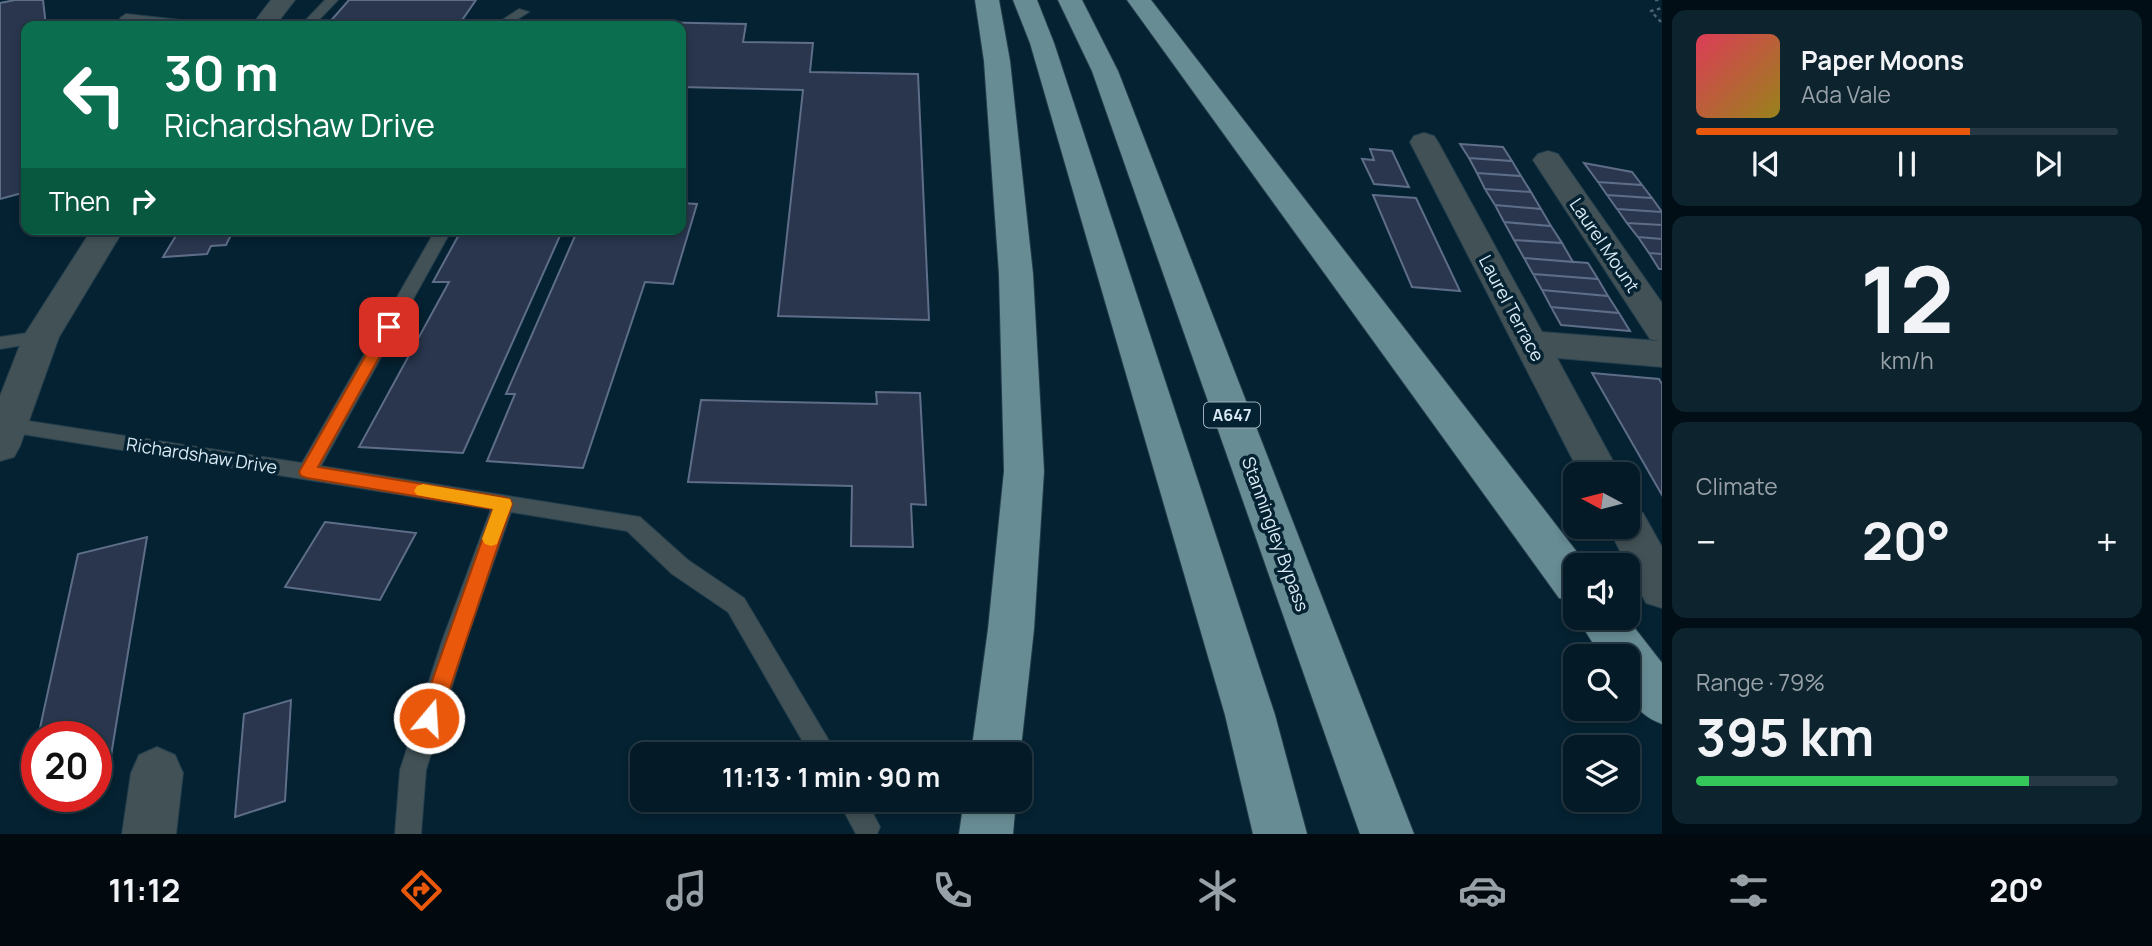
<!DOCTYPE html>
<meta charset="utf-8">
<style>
:root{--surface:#041a26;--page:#0d232e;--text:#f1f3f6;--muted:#97a1a7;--line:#253843;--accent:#ea580c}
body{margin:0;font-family:Manrope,sans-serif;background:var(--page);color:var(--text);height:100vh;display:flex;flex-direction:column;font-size:26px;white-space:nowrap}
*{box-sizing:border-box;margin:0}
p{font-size:23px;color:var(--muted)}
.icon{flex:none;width:38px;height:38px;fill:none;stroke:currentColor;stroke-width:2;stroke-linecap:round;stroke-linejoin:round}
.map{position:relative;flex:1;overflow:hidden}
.panel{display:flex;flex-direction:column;gap:10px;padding:10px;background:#020e15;width:490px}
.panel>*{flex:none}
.top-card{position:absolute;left:21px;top:21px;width:665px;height:214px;border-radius:14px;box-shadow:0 4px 10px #0003,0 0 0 2px var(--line);background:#0b6e4f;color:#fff;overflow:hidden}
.needle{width:46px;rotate:277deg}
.buttons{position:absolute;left:1563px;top:462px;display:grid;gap:14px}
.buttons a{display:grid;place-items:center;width:77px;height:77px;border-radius:14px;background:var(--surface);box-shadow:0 4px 10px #0003,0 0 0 2px var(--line);font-size:35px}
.speed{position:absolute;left:21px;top:721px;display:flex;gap:14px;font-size:35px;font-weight:700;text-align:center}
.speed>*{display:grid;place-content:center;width:91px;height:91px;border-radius:50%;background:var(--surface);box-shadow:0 4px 10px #0003,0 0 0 2px var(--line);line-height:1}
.speed .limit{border:10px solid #d22;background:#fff;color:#111}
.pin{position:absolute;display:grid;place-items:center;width:60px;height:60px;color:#fff;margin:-30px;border-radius:14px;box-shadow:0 4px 10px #0006}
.me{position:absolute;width:77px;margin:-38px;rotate:18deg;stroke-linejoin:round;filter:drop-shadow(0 0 5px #0008)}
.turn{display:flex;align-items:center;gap:24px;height:147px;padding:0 28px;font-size:32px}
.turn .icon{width:91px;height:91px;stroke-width:2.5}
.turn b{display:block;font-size:49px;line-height:60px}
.then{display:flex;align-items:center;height:66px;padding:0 28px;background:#0003;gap:14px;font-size:26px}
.big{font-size:52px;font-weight:700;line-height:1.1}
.panel .card{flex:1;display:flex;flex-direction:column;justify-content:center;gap:10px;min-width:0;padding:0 24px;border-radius:14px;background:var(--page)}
.panel .dial{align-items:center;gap:0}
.dial b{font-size:91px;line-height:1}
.song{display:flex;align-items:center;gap:21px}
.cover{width:84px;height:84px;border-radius:10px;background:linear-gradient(135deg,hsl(350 70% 55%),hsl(50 70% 35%))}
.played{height:7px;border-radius:4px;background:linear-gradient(90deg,var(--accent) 65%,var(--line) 65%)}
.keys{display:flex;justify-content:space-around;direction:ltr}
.heat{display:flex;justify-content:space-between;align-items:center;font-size:38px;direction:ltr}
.charge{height:10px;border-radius:5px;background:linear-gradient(90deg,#34c759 79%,var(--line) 0)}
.trip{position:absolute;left:630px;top:742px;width:402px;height:70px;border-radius:14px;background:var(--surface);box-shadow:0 4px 10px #0003,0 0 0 2px var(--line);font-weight:700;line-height:70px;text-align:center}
.tabs{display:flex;height:112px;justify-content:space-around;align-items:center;background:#020a0f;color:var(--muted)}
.tabs .icon{width:49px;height:49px}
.tabs .on{color:var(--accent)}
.tabs b{font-size:32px;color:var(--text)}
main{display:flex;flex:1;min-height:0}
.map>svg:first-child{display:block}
.building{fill:#29364e;stroke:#5e6d88;stroke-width:2}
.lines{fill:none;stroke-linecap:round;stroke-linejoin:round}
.service-casing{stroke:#233e4d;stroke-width:2}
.minor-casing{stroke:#233e4d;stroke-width:2}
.trunk-casing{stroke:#233e4d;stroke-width:2}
.path{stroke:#4b6472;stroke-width:2.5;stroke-dasharray:3.5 3.5;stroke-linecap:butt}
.service{fill:#415155;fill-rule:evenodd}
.minor{fill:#415155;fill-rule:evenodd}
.trunk{fill:#688c94;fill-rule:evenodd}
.route{fill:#ea580c;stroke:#983908;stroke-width:2}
.slow{fill:#f59e0b}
.labels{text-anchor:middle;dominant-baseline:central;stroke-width:7;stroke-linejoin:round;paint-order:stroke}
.shield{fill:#052232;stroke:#9aafba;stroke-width:2}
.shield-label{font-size:16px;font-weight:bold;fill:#daebf5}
.street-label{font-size:18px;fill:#daebf5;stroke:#052232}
</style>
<main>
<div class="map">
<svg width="1662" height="834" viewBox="0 0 1662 834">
<rect width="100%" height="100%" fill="#052232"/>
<path class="building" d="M15 0H43L46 26H26V192L0 199V3Z
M349 0H476L458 26 327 25Z
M647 22 746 24 743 42 813 43 810 72 918 74 929 320 778 316 803 90 681 87V26H645Z
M1460 144 1503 147 1512 161 1469 158Z
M1370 149 1392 151 1409 187 1374 184 1362 159 1374 160Z
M1469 158 1512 161 1521 176 1477 173Z
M1584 163 1632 172 1642 185 1598 182Z
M1477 173 1521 176 1531 192 1485 189Z
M1598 182 1642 185 1652 198 1607 195Z
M1485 189 1531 192 1541 209 1495 205Z
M1373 195 1416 198 1460 291 1412 287Z
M1607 195 1652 198 1662 212 1617 209Z
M681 203 697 204 673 284 645 282 583 468 487 461 515 394H506L578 229H681Z
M1495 205 1541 209 1551 226 1504 222Z
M1617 209 1662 212V225L1627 223Z
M1504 222 1551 226 1562 243 1514 240Z
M1627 223 1662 225V239L1638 237Z
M180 229H234L226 245 211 246 207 254 163 257Z
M462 229H563L463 453 359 447 449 282H433Z
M1638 237 1662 239V254L1649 253Z
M1514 240 1562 243 1573 262 1524 258Z
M1649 253 1662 254V269H1659Z
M1524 258 1588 263 1598 279 1533 274Z
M1533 274 1598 279 1608 296 1542 290Z
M1542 290 1608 296 1619 313 1551 307Z
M1551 307 1619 313 1630 331 1561 325Z
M1592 373 1659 379 1662 384V495Z
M876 392 920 393 926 505 911 504 913 547 851 546 852 486 688 482 701 400 877 404Z
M325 522 416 533 380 600 285 587Z
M147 537 110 762 96 766V737H38L78 554Z
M291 700 285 801 235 817 244 714Z
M37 741V783L27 786Z"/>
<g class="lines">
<g class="service-casing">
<path id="service" d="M325 0H338L313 26H300Z
M519 9 529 12 507 26H493Z
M126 14 199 22 205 26H168L122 21 120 18Z
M436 229H452L321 466 640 517 688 560 744 598 837 754H810L728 612 672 574 627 531 511 512 466 641 426 770 421 834H395L400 770 442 641 491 509 9 432 0 426 2 420 9 418 302 463Z
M41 331 50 337 47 341 0 349V337Z
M838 800H866L880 827 877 834H856Z"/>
</g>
<g class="minor-casing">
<path id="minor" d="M271 0H295L275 26H251Z
M1424 133 1434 136 1438 142 1542 332 1659 341 1650 339 1533 160 1538 154 1548 151 1558 154 1662 303V367L1557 358 1620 474H1580L1410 142 1414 136Z
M92 229H124L59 337 20 446 14 457 0 461V396L23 337Z
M1628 508 1643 513 1662 547V608L1646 603 1608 527H1628Z
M157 747 175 755 183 773 176 834H122L131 773 139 755Z"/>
</g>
<g class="trunk-casing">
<path id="trunk" d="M975 0H999L1010 61 1033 274 1044 471 1034 629 1020 757V754H971L988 629 1004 471 999 274 984 61Z
M1013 0H1037L1054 43 1275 715 1307 834H1253L1225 715 1030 43Z
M1058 0H1082L1118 71 1414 834H1360L1092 71Z
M1127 0H1151L1587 565H1575V603L1559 598Z
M1577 618H1627L1662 663V724C1627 710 1628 690 1628 656H1601Z
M964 800H1016L1013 834H959Z"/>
</g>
<path class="path" d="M1655 0H1662
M1661 22 1651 11 1662 8"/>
<use href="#service" class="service"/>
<use href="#minor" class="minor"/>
<use href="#trunk" class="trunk"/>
</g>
<path class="route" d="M389 322 396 327 318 467 503 497 510 499 512 504 440 718 437 725 429 728 422 725 419 718 493 509 307 478 301 476 299 472 382 327Z"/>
<path class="slow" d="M423 484 510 499 512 504 497 544 491 546 485 544 482 539 493 509 417 495 414 491 417 486Z"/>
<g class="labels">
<rect class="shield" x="1204" y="402.5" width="56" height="25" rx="5"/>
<g class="shield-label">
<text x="1232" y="415">A647</text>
</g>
<g class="street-label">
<text transform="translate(1605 245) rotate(56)">Laurel Mount</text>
<text transform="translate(1512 308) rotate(62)">Laurel Terrace</text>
<text transform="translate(202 455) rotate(9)">Richardshaw Drive</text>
<text transform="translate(1276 534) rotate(70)">Stanningley Bypass</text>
</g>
</g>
</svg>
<div class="buttons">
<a><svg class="needle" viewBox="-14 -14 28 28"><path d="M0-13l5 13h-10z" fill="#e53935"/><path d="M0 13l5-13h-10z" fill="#97a1a7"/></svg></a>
<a><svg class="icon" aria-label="sound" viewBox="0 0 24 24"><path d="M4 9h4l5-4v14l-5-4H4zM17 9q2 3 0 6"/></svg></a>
<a><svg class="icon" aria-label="search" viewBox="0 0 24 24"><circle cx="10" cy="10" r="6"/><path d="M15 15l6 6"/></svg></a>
<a><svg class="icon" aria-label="layers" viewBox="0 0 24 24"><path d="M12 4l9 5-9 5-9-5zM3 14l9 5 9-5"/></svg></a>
</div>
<div class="speed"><div class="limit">20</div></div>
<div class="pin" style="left:389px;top:327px;background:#d93025"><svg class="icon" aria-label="arrive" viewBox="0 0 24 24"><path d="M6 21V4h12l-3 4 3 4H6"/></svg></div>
<svg class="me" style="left:429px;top:718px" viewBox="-20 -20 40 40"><circle r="17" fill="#ea580c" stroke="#fff" stroke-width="3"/><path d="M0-11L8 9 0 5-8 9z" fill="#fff"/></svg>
<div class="trip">11:13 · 1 min · 90 m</div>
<div class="top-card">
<div class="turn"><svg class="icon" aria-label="left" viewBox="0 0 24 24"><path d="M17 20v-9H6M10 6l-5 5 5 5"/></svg><div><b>30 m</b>Richardshaw Drive</div></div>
<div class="then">Then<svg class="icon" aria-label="right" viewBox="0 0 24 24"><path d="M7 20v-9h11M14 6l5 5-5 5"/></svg></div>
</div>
</div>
<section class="panel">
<div class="card">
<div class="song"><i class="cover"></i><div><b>Paper Moons</b><p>Ada Vale</p></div></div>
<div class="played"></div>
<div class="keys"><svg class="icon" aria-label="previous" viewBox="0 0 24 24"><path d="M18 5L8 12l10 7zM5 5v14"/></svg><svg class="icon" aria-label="pause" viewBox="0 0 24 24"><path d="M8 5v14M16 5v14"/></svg><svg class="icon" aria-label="next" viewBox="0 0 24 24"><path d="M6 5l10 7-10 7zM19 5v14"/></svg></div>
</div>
<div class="card dial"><b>12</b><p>km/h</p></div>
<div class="card"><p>Climate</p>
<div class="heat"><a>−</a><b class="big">20°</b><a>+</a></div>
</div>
<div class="card"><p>Range · 79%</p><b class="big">395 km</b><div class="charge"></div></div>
</section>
</main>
<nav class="tabs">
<b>11:12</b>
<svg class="icon on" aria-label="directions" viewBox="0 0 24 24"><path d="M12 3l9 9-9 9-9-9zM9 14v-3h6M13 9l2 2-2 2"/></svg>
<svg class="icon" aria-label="music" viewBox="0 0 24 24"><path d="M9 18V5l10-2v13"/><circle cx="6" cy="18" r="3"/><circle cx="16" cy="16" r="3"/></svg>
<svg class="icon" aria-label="phone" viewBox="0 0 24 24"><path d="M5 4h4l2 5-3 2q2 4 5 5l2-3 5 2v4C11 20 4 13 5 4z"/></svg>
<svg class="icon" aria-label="climate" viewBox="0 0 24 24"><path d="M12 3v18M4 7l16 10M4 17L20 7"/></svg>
<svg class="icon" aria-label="car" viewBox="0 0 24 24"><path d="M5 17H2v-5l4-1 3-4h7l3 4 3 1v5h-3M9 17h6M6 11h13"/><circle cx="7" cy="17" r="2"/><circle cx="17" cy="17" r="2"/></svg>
<svg class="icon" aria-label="filters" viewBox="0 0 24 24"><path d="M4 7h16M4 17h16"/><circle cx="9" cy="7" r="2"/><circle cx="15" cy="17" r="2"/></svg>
<b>20°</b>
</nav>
